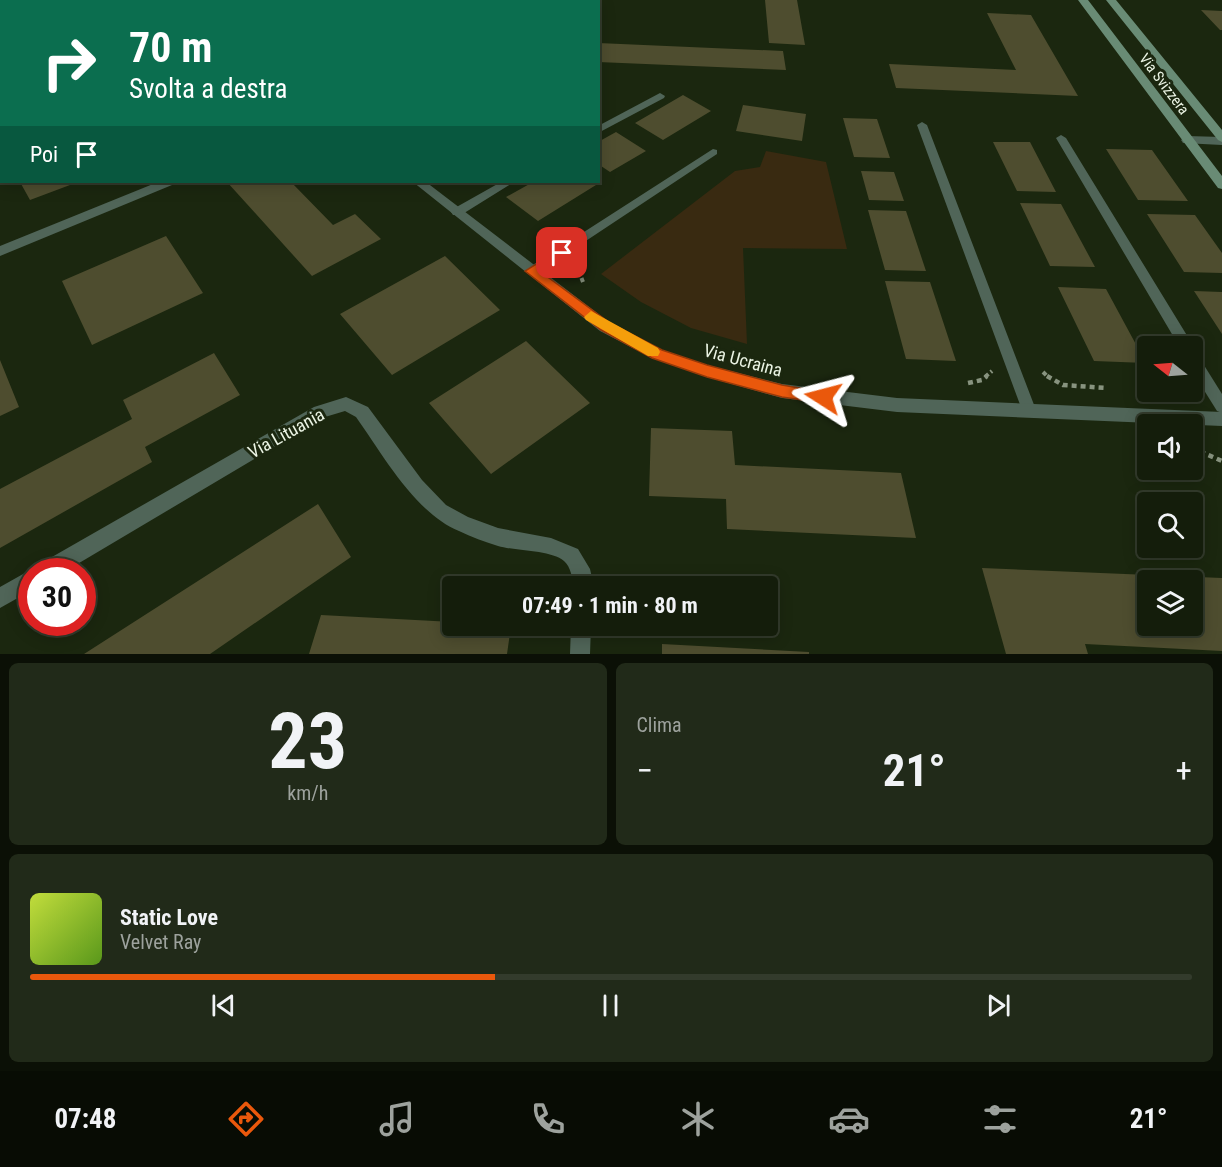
<!DOCTYPE html>
<html lang="it">
<meta charset="utf-8">
<style>
:root{--surface:#141d0b;--page:#212a19;--text:#f1f3f6;--muted:#9da29d;--line:#333b2c;--accent:#ea580c}
body{margin:0;font-family:"Roboto Condensed",sans-serif;background:var(--page);color:var(--text);height:100vh;display:flex;flex-direction:column;font-size:22px;white-space:nowrap}
*{box-sizing:border-box;margin:0}
p{font-size:20px;color:var(--muted)}
.icon{flex:none;width:33px;height:33px;fill:none;stroke:currentColor;stroke-width:2;stroke-linecap:round;stroke-linejoin:round}
.map{position:relative;height:654px;overflow:hidden}
.details{display:flex;flex-direction:column;gap:9px;padding:9px;background:#0b1006;flex:1}
.details>*{flex:none}
.top-card{position:absolute;left:0px;top:0px;width:600px;height:183px;box-shadow:0 3px 15px #0003,0 0 0 2px var(--line);background:#0b6e4f;color:#fff;overflow:hidden}
.needle{width:39px;rotate:287deg}
.controls{position:absolute;left:1137px;top:336px;display:grid;gap:12px}
.controls a{display:grid;place-items:center;width:66px;height:66px;border-radius:6px;background:var(--surface);box-shadow:0 3px 15px #0003,0 0 0 2px var(--line);font-size:30px}
.speed{position:absolute;left:18px;top:558px;display:flex;gap:12px;font-size:30px;font-weight:700;text-align:center}
.speed>*{display:grid;place-content:center;width:78px;height:78px;border-radius:50%;background:var(--surface);box-shadow:0 3px 15px #0003,0 0 0 2px var(--line);line-height:1}
.speed .limit{border:9px solid #d22;background:#fff;color:#111}
.pin{position:absolute;display:grid;place-items:center;width:51px;height:51px;color:#fff;margin:-26px;border-radius:12px;box-shadow:0 3px 9px #0006}
.me{position:absolute;width:66px;margin:-33px;rotate:279deg;stroke-linejoin:round;filter:drop-shadow(0 0 4px #0008)}
.turn{display:flex;align-items:center;gap:21px;height:126px;padding:0 30px;font-size:27px}
.turn .icon{width:78px;height:78px;stroke-width:2.5}
.turn b{display:block;font-size:42px;line-height:51px}
.then{display:flex;align-items:center;height:57px;padding:0 30px;background:#0003;gap:12px;font-size:22px}
.big{font-size:45px;font-weight:700;line-height:1.1}
.details .tile{flex:1;display:flex;flex-direction:column;justify-content:center;gap:9px;min-width:0;padding:0 21px;border-radius:9px;background:var(--page)}
.details .dial{align-items:center;gap:0}
.dial b{font-size:78px;line-height:1}
.song{display:flex;align-items:center;gap:18px}
.cover{width:72px;height:72px;border-radius:9px;background:linear-gradient(135deg,hsl(70 70% 55%),hsl(90 70% 35%))}
.played{height:6px;border-radius:3px;background:linear-gradient(90deg,var(--accent) 40%,var(--line) 40%)}
.keys{display:flex;justify-content:space-around;direction:ltr}
.heat{display:flex;justify-content:space-between;align-items:center;font-size:33px;direction:ltr}
.details .tiles{flex:1;display:grid;gap:9px;grid-template-columns:1fr 1fr}
.tile:last-child{grid-column:span 2}
.trip{position:absolute;left:442px;top:576px;width:336px;height:60px;border-radius:6px;background:var(--surface);box-shadow:0 3px 15px #0003,0 0 0 2px var(--line);font-weight:700;line-height:60px;text-align:center}
.tab-bar{display:flex;height:96px;justify-content:space-around;align-items:center;background:#080c04;color:var(--muted)}
.tab-bar .icon{width:42px;height:42px}
.tab-bar .current{color:var(--accent)}
.tab-bar b{font-size:27px;color:var(--text)}
.map>svg:first-child{display:block}
.green{fill:#392a11}
.building{fill:#4e4d2f;fill-rule:evenodd}
.lines{fill:none;stroke-linecap:round;stroke-linejoin:round}
.path-far1{stroke:#88937f;stroke-width:4;stroke-dasharray:4.5 3;stroke-linecap:butt}
.path{stroke:#88937f;stroke-width:4.5;stroke-dasharray:5 4;stroke-linecap:butt}
.service{fill:#506558;fill-rule:evenodd}
.minor{fill:#506558;fill-rule:evenodd}
.secondary{fill:#698b75;fill-rule:evenodd}
.route{fill:#ea580c;stroke:#983908;stroke-width:1.5}
.slow{fill:#f59e0b}
.labels{text-anchor:middle;dominant-baseline:central;stroke-width:6;stroke-linejoin:round;paint-order:stroke}
.far-street-label{font-size:15px;fill:#ebf4e4;stroke:#1b270f}
.street-label{font-size:18px;fill:#ebf4e4;stroke:#1b270f}
</style>
<div class="map">
<svg width="1222" height="654" viewBox="0 0 1222 654">
<rect width="100%" height="100%" fill="#1b270f"/>
<path class="green" d="M766 151 826 162 847 249 743 248 747 344 691 328 641 302 601 274 735 171 760 167Z"/>
<path class="building" d="M765 0H797L805 45 769 43Z
M1201 10 1222 11V30H1220Z
M987 13 1031 15 1078 96 896 88 889 64 1016 70Z
M598 43 783 51 786 70 598 62Z
M683 95 711 111 663 140 635 123Z
M743 105 806 114 802 141 736 131Z
M843 118 877 119 890 158 854 157Z
M616 132 646 151 610 172 598 164V142Z
M993 142H1030L1056 192 1017 191Z
M1106 149 1152 150 1188 201 1138 200Z
M861 171 894 172 904 201 869 200Z
M20 182H78L30 200Z
M227 182H291L333 225 355 214 381 239 312 276Z
M533 182H591L596 185 538 221 506 197Z
M1020 203 1061 204 1095 267 1050 266Z
M868 210 906 211 926 271 885 270Z
M1147 214 1195 215 1222 253V273L1184 272Z
M166 236 203 293 92 345 62 281Z
M445 256 500 310 392 375 340 314Z
M885 281 930 282 956 361 906 359Z
M1058 287 1106 289 1146 363 1094 361Z
M1194 291 1222 292V334Z
M526 341 590 403 491 474 429 403Z
M214 353 240 395 145 447 152 462 0 548V489L132 419 123 400Z
M0 360 19 407 0 416Z
M651 428 732 431 735 465 901 473 916 538 727 529 726 499 649 496Z
M318 504 351 557 210 654H84Z
M982 568 1222 578V651L1085 644 1088 654H1006ZM1148 580H1192V626H1148Z
M321 615 453 622V626H511L507 654H309Z
M662 644 809 652V654H662Z"/>
<g class="lines">
<path class="path-far1" d="M576 264 583 282
M1043 372 1048 377
M985 377 992 371"/>
<path class="path" d="M1047 376 1063 385 1107 388
M968 383 982 380 987 376
M1192 448 1222 461"/>
<path class="service" d="M222 0H233L221 2Z
M433 0H444L432 2Z
M660 93 665 96 664 98 598 133V126Z
M922 122 927 125 1036 410 1034 414 1029 416 1024 414 1022 410 917 125Z
M1061 135 1066 138 1191 342 1193 346 1192 347 1179 346 1056 138Z
M713 149 717 150V154L536 274H528L526 271 528 268Z
M501 182H514L461 215H453L451 212 453 209Z
M1192 353 1197 354 1222 394V413L1217 411 1192 371Z"/>
<path class="minor" d="M194 0H204V2H195Z
M2 28V35H0V29Z
M1187 136 1222 137V145L1183 143 1181 140Z
M158 182H174L172 185 0 256V246Z
M413 182H426L610 323 662 350 707 365 782 384 897 398 1222 412V426L897 412 782 398 707 377 652 358 600 331Z
M346 397 368 407 422 480 446 505 468 517 498 528 551 538 578 549 590 569 594 586H574C572 578 571 567 564 561 551 550 515 551 498 546 485 542 471 537 459 531 415 513 383 455 356 417L345 411 325 417 64 572H32V590L0 608V587L32 569 36 571 38 565 314 407Z
M571 626H591L590 654H570Z"/>
<path class="secondary" d="M1078 0H1088L1222 176V189L1218 188Z
M1106 0H1116L1222 130V142L1218 140Z"/>
</g>
<path class="route" d="M562 248 568 253 567 256 541 272 610 323 662 350 707 365 782 385 828 393 830 397 828 402 823 403 782 397 707 377 652 358 601 330 525 271Z"/>
<path class="slow" d="M591 311 658 348 660 352 658 356H648L586 320 584 317Z"/>
<g class="labels">
<g class="far-street-label">
<text transform="translate(1164 84) rotate(53)">Via Svizzera</text>
</g>
<g class="street-label">
<text transform="translate(743 360) rotate(15)">Via Ucraina</text>
<text transform="translate(286 433) rotate(-29)">Via Lituania</text>
</g>
</g>
</svg>
<div class="controls">
<a><svg class="needle" viewBox="-14 -14 28 28"><path d="M0-13l5 13h-10z" fill="#e53935"/><path d="M0 13l5-13h-10z" fill="#9da29d"/></svg></a>
<a><svg class="icon" aria-label="sound" viewBox="0 0 24 24"><path d="M4 9h4l5-4v14l-5-4H4zM17 9q2 3 0 6"/></svg></a>
<a><svg class="icon" aria-label="search" viewBox="0 0 24 24"><circle cx="10" cy="10" r="6"/><path d="M15 15l6 6"/></svg></a>
<a><svg class="icon" aria-label="layers" viewBox="0 0 24 24"><path d="M12 4l9 5-9 5-9-5zM3 14l9 5 9-5"/></svg></a>
</div>
<div class="speed"><div class="limit">30</div></div>
<div class="pin" style="left:562px;top:253px;background:#d93025"><svg class="icon" aria-label="arrive" viewBox="0 0 24 24"><path d="M6 21V4h12l-3 4 3 4H6"/></svg></div>
<svg class="me" style="left:823px;top:397px" viewBox="-20 -20 40 40"><path d="M0-17L14 15 0 8-14 15z" fill="#ea580c" stroke="#fff" stroke-width="4"/></svg>
<div class="trip">07:49 · 1 min · 80 m</div>
<div class="top-card">
<div class="turn"><svg class="icon" aria-label="right" viewBox="0 0 24 24"><path d="M7 20v-9h11M14 6l5 5-5 5"/></svg><div><b>70 m</b>Svolta a destra</div></div>
<div class="then">Poi<svg class="icon" aria-label="arrive" viewBox="0 0 24 24"><path d="M6 21V4h12l-3 4 3 4H6"/></svg></div>
</div>
</div>
<section class="details">
<div class="tiles">
<div class="tile dial"><b>23</b><p>km/h</p></div>
<div class="tile"><p>Clima</p>
<div class="heat"><a>−</a><b class="big">21°</b><a>+</a></div>
</div>
<div class="tile">
<div class="song"><i class="cover"></i><div><b>Static Love</b><p>Velvet Ray</p></div></div>
<div class="played"></div>
<div class="keys"><svg class="icon" aria-label="previous" viewBox="0 0 24 24"><path d="M18 5L8 12l10 7zM5 5v14"/></svg><svg class="icon" aria-label="pause" viewBox="0 0 24 24"><path d="M8 5v14M16 5v14"/></svg><svg class="icon" aria-label="next" viewBox="0 0 24 24"><path d="M6 5l10 7-10 7zM19 5v14"/></svg></div>
</div>
</div>
</section>
<nav class="tab-bar">
<b>07:48</b>
<svg class="icon current" aria-label="directions" viewBox="0 0 24 24"><path d="M12 3l9 9-9 9-9-9zM9 14v-3h6M13 9l2 2-2 2"/></svg>
<svg class="icon" aria-label="music" viewBox="0 0 24 24"><path d="M9 18V5l10-2v13"/><circle cx="6" cy="18" r="3"/><circle cx="16" cy="16" r="3"/></svg>
<svg class="icon" aria-label="phone" viewBox="0 0 24 24"><path d="M5 4h4l2 5-3 2q2 4 5 5l2-3 5 2v4C11 20 4 13 5 4z"/></svg>
<svg class="icon" aria-label="climate" viewBox="0 0 24 24"><path d="M12 3v18M4 7l16 10M4 17L20 7"/></svg>
<svg class="icon" aria-label="car" viewBox="0 0 24 24"><path d="M5 17H2v-5l4-1 3-4h7l3 4 3 1v5h-3M9 17h6M6 11h13"/><circle cx="7" cy="17" r="2"/><circle cx="17" cy="17" r="2"/></svg>
<svg class="icon" aria-label="filters" viewBox="0 0 24 24"><path d="M4 7h16M4 17h16"/><circle cx="9" cy="7" r="2"/><circle cx="15" cy="17" r="2"/></svg>
<b>21°</b>
</nav>
